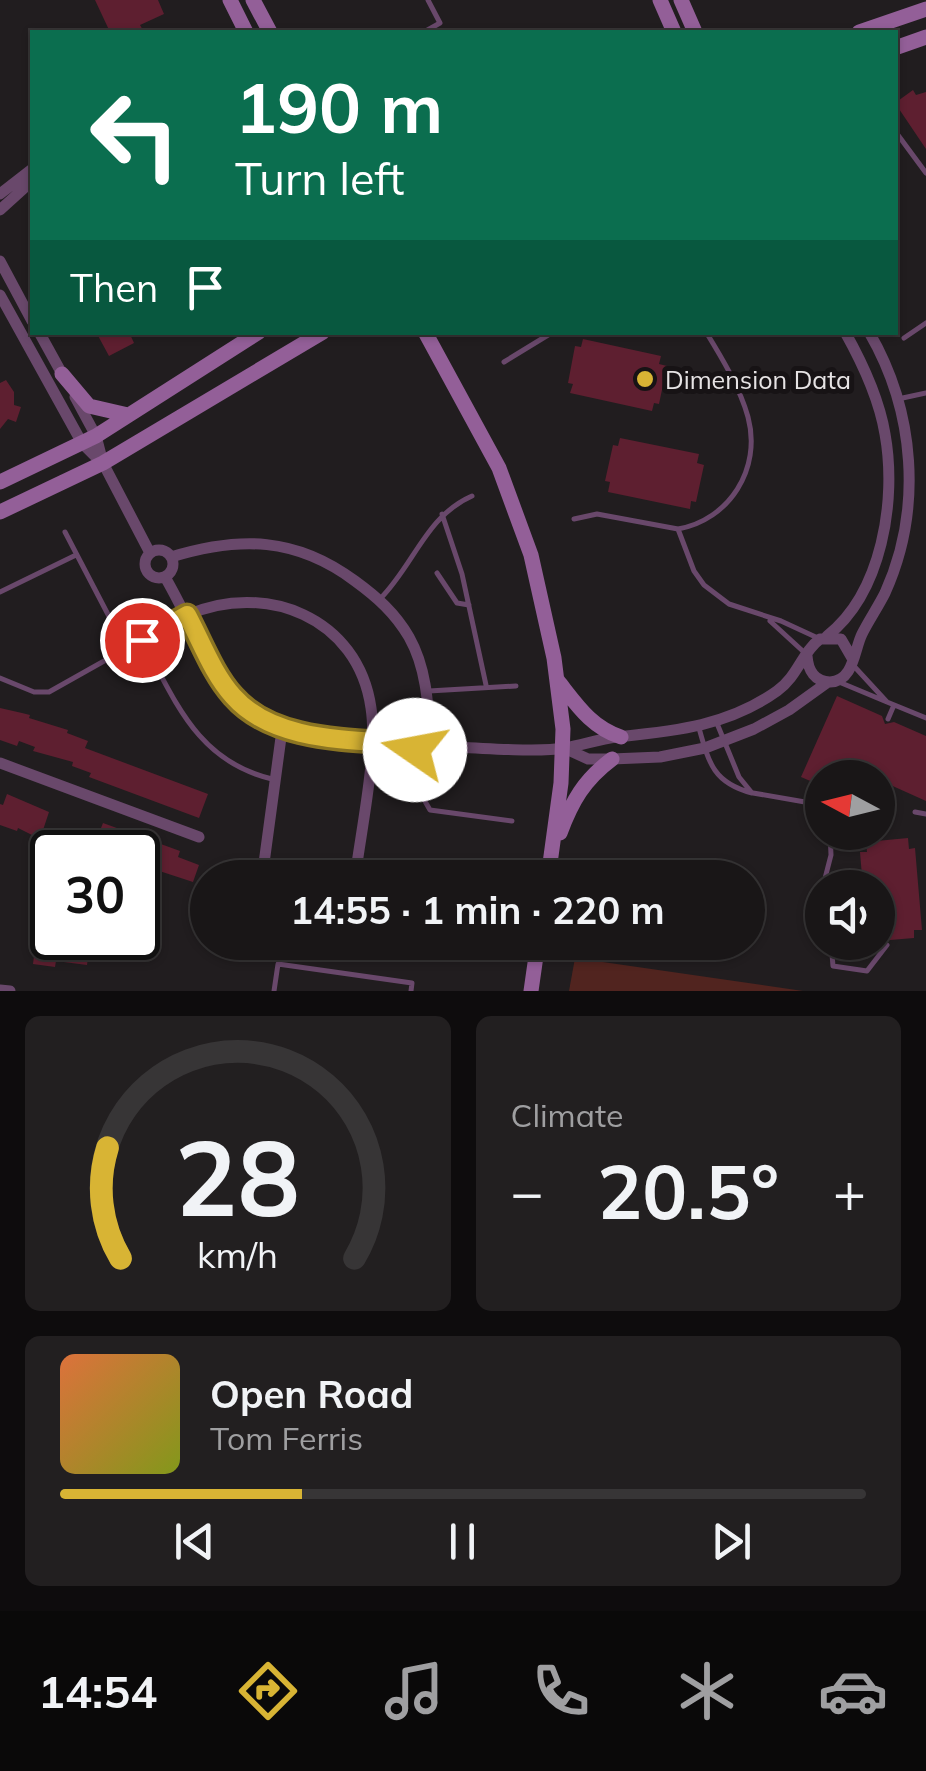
<!DOCTYPE html>
<meta charset="utf-8">
<style>
:root{--surface:#191617;--page:#221f20;--text:#f1f3f6;--muted:#9f9fa1;--line:#373536;--accent:#d8b434}
body{margin:0;font-family:Mulish,sans-serif;background:var(--page);color:var(--text);height:100vh;display:flex;flex-direction:column;font-size:38px;white-space:nowrap}
*{box-sizing:border-box;margin:0}
p{font-size:32px;color:var(--muted)}
.icon{flex:none;width:55px;height:55px;fill:none;stroke:currentColor;stroke-width:2;stroke-linecap:round;stroke-linejoin:round}
.map{position:relative;height:991px;overflow:hidden}
.drawer{display:flex;flex-direction:column;gap:25px;padding:25px;background:#0e0c0d;flex:1}
.drawer>*{flex:none}
.hud{position:absolute;left:30px;top:30px;width:868px;height:305px;border-radius:0px;box-shadow:0 2px 8px #0004,0 0 0 2px var(--line);background:#0b6e4f;color:#fff;overflow:hidden}
.needle{width:65px;rotate:277deg}
.buttons{position:absolute;left:805px;top:760px;display:grid;gap:20px}
.buttons a{display:grid;place-items:center;width:90px;height:90px;border-radius:50%;background:var(--surface);box-shadow:0 2px 8px #0004,0 0 0 2px var(--line);font-size:50px}
.speed{position:absolute;left:30px;top:830px;display:flex;gap:20px;font-size:50px;font-weight:700;text-align:center}
.speed>*{display:grid;place-content:center;width:130px;height:130px;border-radius:50%;background:var(--surface);box-shadow:0 2px 8px #0004,0 0 0 2px var(--line);line-height:1}
.speed .limit{border:5px solid #111;border-radius:15px;background:#fff;color:#111}
.pin{position:absolute;display:grid;place-items:center;width:85px;height:85px;color:#fff;margin:-42px;border:5px solid #fff;border-radius:50%;box-shadow:0 2px 10px #0007}
.me{position:absolute;width:110px;margin:-55px;rotate:282deg;stroke-linejoin:round;filter:drop-shadow(0 0 8px #0008)}
.turn{display:flex;align-items:center;gap:35px;height:210px;padding:0 40px;font-size:45px}
.turn .icon{width:130px;height:130px;stroke-width:2.5}
.turn b{display:block;font-size:70px;line-height:85px}
.then{display:flex;align-items:center;height:95px;padding:0 40px;background:#0003;gap:20px;font-size:38px}
.big{font-size:75px;font-weight:700;line-height:1.1}
.drawer .widget{flex:1;display:flex;flex-direction:column;justify-content:center;gap:15px;min-width:0;padding:0 35px;border-radius:15px;background:var(--page)}
.drawer .dial{align-items:center;gap:0}
.dial svg{height:260px;overflow:visible;fill:none;stroke:var(--line);stroke-width:7;stroke-linecap:round;text-anchor:middle}
.dial text{fill:var(--text);stroke:none}
.song{display:flex;align-items:center;gap:30px}
.cover{width:120px;height:120px;border-radius:15px;background:linear-gradient(135deg,hsl(20 70% 55%),hsl(70 70% 35%))}
.played{height:10px;border-radius:5px;background:linear-gradient(90deg,var(--accent) 30%,var(--line) 30%)}
.keys{display:flex;justify-content:space-around;direction:ltr}
.heat{display:flex;justify-content:space-between;align-items:center;font-size:55px;direction:ltr}
.drawer .tiles{flex:1;display:grid;gap:25px;grid-template-columns:1fr 1fr}
.widget:last-child{grid-column:span 2}
.trip{position:absolute;left:190px;top:860px;width:575px;height:100px;border-radius:50px;background:var(--surface);box-shadow:0 2px 8px #0004,0 0 0 2px var(--line);font-weight:700;line-height:100px;text-align:center}
.menu{display:flex;height:160px;justify-content:space-around;align-items:center;background:#0a0909;color:var(--muted)}
.menu .icon{width:70px;height:70px}
.menu .on{color:var(--accent)}
.menu b{font-size:45px;color:var(--text)}
.map>svg:first-child{display:block}
.green{fill:#51241f}
.building{fill:#5e1f30}
.lines{fill:none;stroke-linecap:round;stroke-linejoin:round}
.lane{stroke:#69486b;stroke-width:5}
.street{stroke:#69486b;stroke-width:11}
.secondary{stroke:#935f98;stroke-width:15}
.route-casing{stroke:#8c7522;stroke-width:25}
.route{stroke:#d8b434;stroke-width:18}
.poi-dot{fill:#d8b434;stroke:#171315;stroke-width:4}
.labels{text-anchor:middle;dominant-baseline:central;stroke-width:10;stroke-linejoin:round;paint-order:stroke}
.poi-label{font-size:25px;fill:#e6e3e4;stroke:#171315;text-anchor:start}
</style>
<div class="map">
<svg width="926" height="991" viewBox="0 0 926 991">
<rect width="100%" height="100%" fill="#211d1f"/>
<path class="green" d="M575 958 803 991H569Z"/>
<path class="building" d="M95 0H158L164 14 140 25 144 32H110Z
M913 90 916 95 926 92V149L895 103Z
M96 332H129L134 343 109 356Z
M583 339 661 356 659 364 667 366 659 404 654 403 652 411 570 393 573 384 568 383 575 346 581 347Z
M6 380 14 392V405L21 407 16 422 8 419 0 429V383Z
M620 438 699 454 697 463 704 465 696 502 691 501 690 509 608 492 610 482 605 481 613 445 618 446Z
M837 696 882 716 885 724 894 722 926 736V801L886 783 878 801V778H822V786L801 777Z
M0 708 22 713 30 715 29 718 68 730 67 733 88 741 85 748 208 794 199 818 89 777 91 773 72 766 73 762 33 751 35 747 19 741 17 746 0 740Z
M7 794 49 812 40 839 18 828 17 831 0 825V804L3 805Z
M103 823 180 851 178 857 199 865 193 882 138 864V852H105L93 848Z
M908 838 909 849 915 848 922 930H914V938L878 941V888H863L860 852H867L866 842Z
M63 946 89 950 87 965 56 961 55 967 33 964 35 948 62 951Z"/>
<g class="lines">
<path class="lane" d="M424 32 440 23 428 0
M895 85V87
M895 131 926 173
M904 338 926 323
M504 362 553 332
M898 399 926 393
M442 514 462 574 486 685
M574 519 597 514 678 529 694 571 704 585 729 604 781 621 820 639
M678 529C729 520 762 469 748 417 740 388 722 358 706 332
M65 532 126 649
M437 573 457 603 469 605
M0 592 76 555
M380 599C414 565 426 516 472 496
M770 621 806 654
M142 640C176 702 197 761 272 779
M0 678 34 692H49L184 616
M839 682 887 702 852 664
M429 691 516 686
M887 702 926 718
M888 719 894 705
M699 728C709 764 714 783 752 793L739 777 716 721
M426 763 422 796 430 810 512 821
M753 793 805 802 822 818
M915 812 926 814
M822 890 831 855 830 832
M831 942 833 966 867 971 887 945
M274 991 278 964 412 983 411 991"/>
<path class="street" d="M0 194 32 169
M0 210 32 181
M0 261 32 321
M0 295 82 443 101 462
M39 332 66 381
M75 397 96 436 103 463 150 553
M145 564a14 14 0 1 1 28 0a14 14 0 1 1-28 0Z
M171 557C240 536 296 537 355 581 377 597 395 613 409 637 426 667 428 702 430 735
M165 577C200 637 224 720 300 733L415 745
M187 615C265 581 358 617 371 708 378 752 361 830 355 878
M827 636C882 593 897 500 885 434 879 398 863 364 845 332
M807 656C808 670 815 682 830 682 854 681 854 650 862 634 869 620 878 607 885 593 923 509 915 411 869 332
M415 749a14 14 0 1 1 28 0a14 14 0 1 1-28 0Z
M442 747C477 747 533 753 565 748 583 745 599 739 617 737 675 731 728 726 777 691 798 676 802 652 820 639H841L852 658
M564 748 588 759H612L660 757 705 748 754 729 789 710 828 682
M0 763 199 837
M262 878 282 730
M0 990 10 991"/>
<path class="secondary" d="M230 0 246 32
M253 0 270 32
M660 0 674 32
M681 0 695 32
M859 32 926 9
M895 48 926 37
M425 332 499 468 531 555 554 658 563 729 561 783 548 878
M62 374 89 406 128 415
M0 482 96 436 259 332
M0 512 103 463 323 332
M558 681C577 705 591 727 621 737
M560 833C572 801 584 780 612 759
M531 991 538 942"/>
</g>
<g class="lines">
<g class="route-casing">
<path id="route" d="M142 640 187 615C201 641 213 674 233 696 275 744 356 739 415 745V750"/>
</g>
<use href="#route" class="route"/>
</g>
<circle class="poi-dot" cx="645" cy="379" r="10"/>
<g class="labels">
<g class="poi-label">
<text x="665" y="379">Dimension Data</text>
</g>
</g>
</svg>
<div class="buttons">
<a><svg class="needle" viewBox="-14 -14 28 28"><path d="M0-13l5 13h-10z" fill="#e53935"/><path d="M0 13l5-13h-10z" fill="#9f9fa1"/></svg></a>
<a><svg class="icon" aria-label="sound" viewBox="0 0 24 24"><path d="M4 9h4l5-4v14l-5-4H4zM17 9q2 3 0 6"/></svg></a>
</div>
<div class="speed"><div class="limit">30</div></div>
<div class="pin" style="left:142px;top:640px;background:#d93025"><svg class="icon" aria-label="arrive" viewBox="0 0 24 24"><path d="M6 21V4h12l-3 4 3 4H6"/></svg></div>
<svg class="me" style="left:415px;top:750px" viewBox="-20 -20 40 40"><circle r="19" fill="#fff"/><path d="M0-13L10 11 0 6-10 11z" fill="#d8b434"/></svg>
<div class="trip">14:55 · 1 min · 220 m</div>
<div class="hud">
<div class="turn"><svg class="icon" aria-label="left" viewBox="0 0 24 24"><path d="M17 20v-9H6M10 6l-5 5 5 5"/></svg><div><b>190 m</b>Turn left</div></div>
<div class="then">Then<svg class="icon" aria-label="arrive" viewBox="0 0 24 24"><path d="M6 21V4h12l-3 4 3 4H6"/></svg></div>
</div>
</div>
<section class="drawer">
<div class="tiles">
<div class="widget dial"><svg viewBox="0 0 100 80">
<path d="M14 69A42 42 0 1 1 86 69"/>
<path d="M14 69A42 42 0 0 1 10 35" stroke="#d8b434"/>
<text x="50" y="56" font-size="32" font-weight="700">28</text>
<text x="50" y="72" font-size="11">km/h</text>
</svg></div>
<div class="widget"><p>Climate</p>
<div class="heat"><a>−</a><b class="big">20.5°</b><a>+</a></div>
</div>
<div class="widget">
<div class="song"><i class="cover"></i><div><b>Open Road</b><p>Tom Ferris</p></div></div>
<div class="played"></div>
<div class="keys"><svg class="icon" aria-label="previous" viewBox="0 0 24 24"><path d="M18 5L8 12l10 7zM5 5v14"/></svg><svg class="icon" aria-label="pause" viewBox="0 0 24 24"><path d="M8 5v14M16 5v14"/></svg><svg class="icon" aria-label="next" viewBox="0 0 24 24"><path d="M6 5l10 7-10 7zM19 5v14"/></svg></div>
</div>
</div>
</section>
<nav class="menu">
<b>14:54</b>
<svg class="icon on" aria-label="directions" viewBox="0 0 24 24"><path d="M12 3l9 9-9 9-9-9zM9 14v-3h6M13 9l2 2-2 2"/></svg>
<svg class="icon" aria-label="music" viewBox="0 0 24 24"><path d="M9 18V5l10-2v13"/><circle cx="6" cy="18" r="3"/><circle cx="16" cy="16" r="3"/></svg>
<svg class="icon" aria-label="phone" viewBox="0 0 24 24"><path d="M5 4h4l2 5-3 2q2 4 5 5l2-3 5 2v4C11 20 4 13 5 4z"/></svg>
<svg class="icon" aria-label="climate" viewBox="0 0 24 24"><path d="M12 3v18M4 7l16 10M4 17L20 7"/></svg>
<svg class="icon" aria-label="car" viewBox="0 0 24 24"><path d="M5 17H2v-5l4-1 3-4h7l3 4 3 1v5h-3M9 17h6M6 11h13"/><circle cx="7" cy="17" r="2"/><circle cx="17" cy="17" r="2"/></svg>
</nav>
